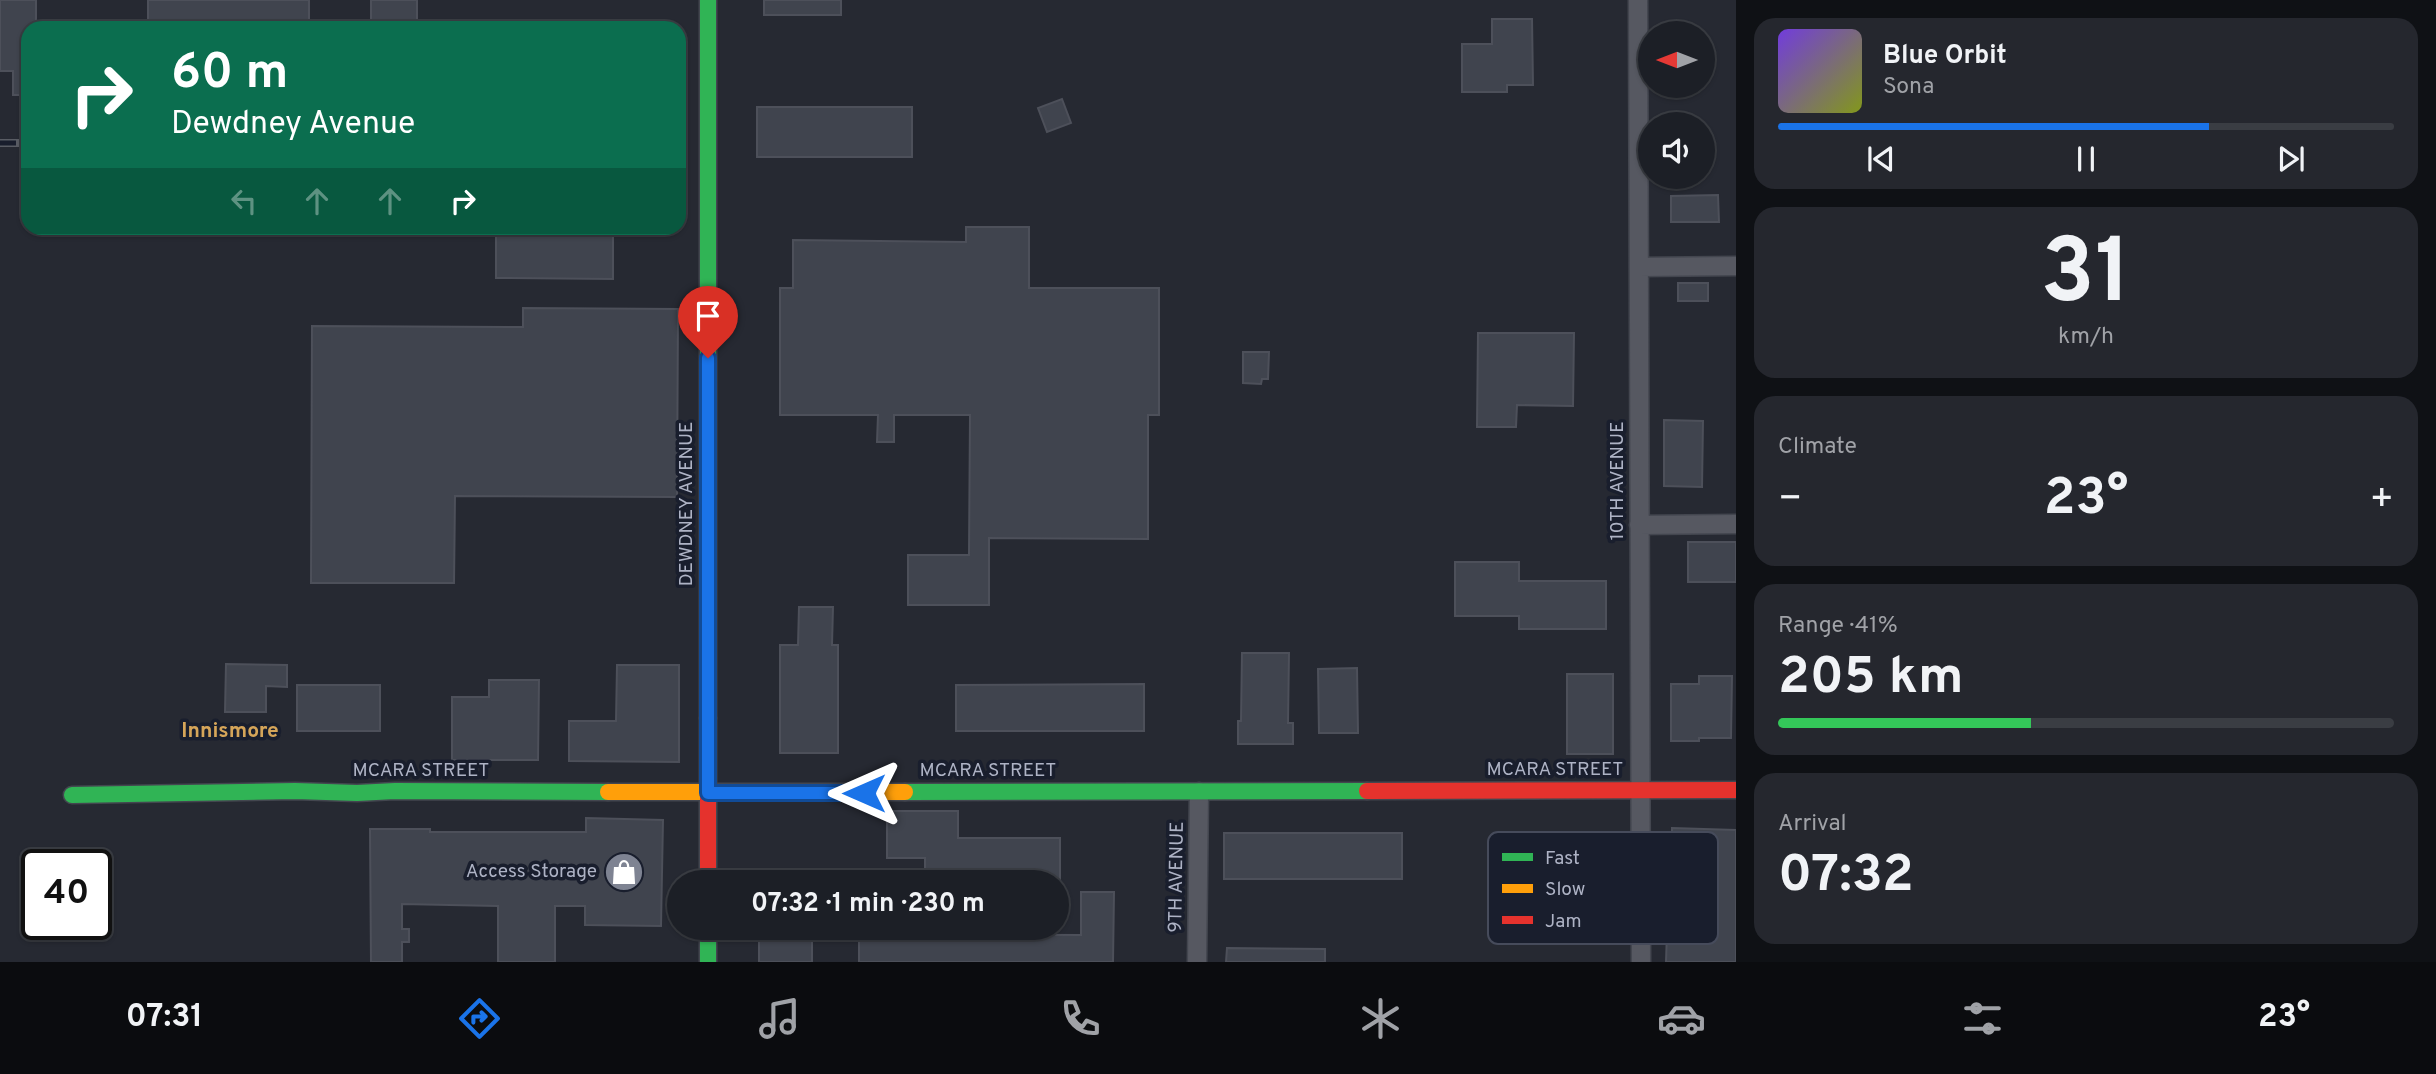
<!DOCTYPE html>
<meta charset="utf-8">
<style>
:root{--surface:#1c1f26;--page:#25272e;--text:#f1f3f6;--muted:#a0a2a7;--line:#3a3d43;--accent:#1a73e8}
body{margin:0;font-family:Overpass,sans-serif;background:var(--page);color:var(--text);height:100vh;display:flex;flex-direction:column;font-size:26px;white-space:nowrap}
*{box-sizing:border-box;margin:0}
p{font-size:23px;color:var(--muted)}
.icon{flex:none;width:38px;height:38px;fill:none;stroke:currentColor;stroke-width:2;stroke-linecap:round;stroke-linejoin:round}
.map{position:relative;flex:1;overflow:hidden}
.details{display:flex;flex-direction:column;gap:18px;padding:18px;background:#0f1115;width:700px}
.details>*{flex:none}
.guide{position:absolute;left:21px;top:21px;width:665px;height:214px;border-radius:21px;box-shadow:0 2px 5px #0004,0 0 0 2px var(--line);background:#0b6e4f;color:#fff;overflow:hidden}
.needle{width:46px;rotate:270deg}
.controls{position:absolute;left:1638px;top:21px;display:grid;gap:14px}
.controls a{display:grid;place-items:center;width:77px;height:77px;border-radius:50%;background:var(--surface);box-shadow:0 2px 5px #0004,0 0 0 2px var(--line);font-size:35px}
.speed{position:absolute;left:21px;top:849px;display:flex;gap:14px;font-size:35px;font-weight:700;text-align:center}
.speed>*{display:grid;place-content:center;width:91px;height:91px;border-radius:50%;background:var(--surface);box-shadow:0 2px 5px #0004,0 0 0 2px var(--line);line-height:1}
.speed .limit{border:4px solid #111;border-radius:10px;background:#fff;color:#111}
.pin{position:absolute;display:grid;place-items:center;width:60px;height:60px;color:#fff;margin:-72px -30px;border-radius:50% 50% 50% 0;rotate:-45deg;box-shadow:0 0 7px #0007}
.pin .icon{rotate:45deg}
.me{position:absolute;width:77px;margin:-38px;rotate:270deg;stroke-linejoin:round;filter:drop-shadow(0 0 5px #0008)}
.turn{display:flex;align-items:center;gap:24px;height:147px;padding:0 35px;font-size:32px}
.turn .icon{width:91px;height:91px;stroke-width:2.5}
.turn b{display:block;font-size:49px;line-height:60px}
.lanes{display:flex;align-items:center;height:66px;padding:0 35px;background:#0003;justify-content:center;gap:35px;direction:ltr}
.lanes .off{opacity:.35}
.big{font-size:52px;font-weight:700;line-height:1.1}
.details .card{flex:1;display:flex;flex-direction:column;justify-content:center;gap:10px;min-width:0;padding:0 24px;border-radius:21px;background:var(--page)}
.details .dial{align-items:center;gap:0}
.dial b{font-size:91px;line-height:1}
.song{display:flex;align-items:center;gap:21px}
.cover{width:84px;height:84px;border-radius:10px;background:linear-gradient(135deg,hsl(260 70% 55%),hsl(70 70% 35%))}
.played{height:7px;border-radius:4px;background:linear-gradient(90deg,var(--accent) 70%,var(--line) 70%)}
.keys{display:flex;justify-content:space-around;direction:ltr}
.heat{display:flex;justify-content:space-between;align-items:center;font-size:38px;direction:ltr}
.charge{height:10px;border-radius:5px;background:linear-gradient(90deg,#34c759 41%,var(--line) 0)}
.trip{position:absolute;left:667px;top:870px;width:402px;height:70px;border-radius:35px;background:var(--surface);box-shadow:0 2px 5px #0004,0 0 0 2px var(--line);font-weight:700;line-height:70px;text-align:center}
.tabs{display:flex;height:112px;justify-content:space-around;align-items:center;background:#0b0c0f;color:var(--muted)}
.tabs .icon{width:49px;height:49px}
.tabs .active{color:var(--accent)}
.tabs b{font-size:32px;color:var(--text)}
main{display:flex;flex:1;min-height:0}
.map>svg:first-child{display:block}
.building{fill:#40444e;stroke:#4d505a;stroke-width:2}
.lines{fill:none;stroke-linecap:round;stroke-linejoin:round}
.street-casing{stroke:#43464f;stroke-width:21}
.fast-casing{stroke:#43464f;stroke-width:19}
.slow-casing{stroke:#43464f;stroke-width:19}
.jam-casing{stroke:#43464f;stroke-width:19}
.street{stroke:#565861;stroke-width:18}
.fast{stroke:#30b455;stroke-width:16}
.slow{stroke:#ff9f0a;stroke-width:16}
.jam{stroke:#e5322d;stroke-width:16}
.rail-casing{stroke:#595c64;stroke-width:8}
.rail{stroke:#191e2d;stroke-width:5;stroke-dasharray:16;stroke-linecap:butt}
.route-casing{stroke:#114b97;stroke-width:18}
.route{stroke:#1a73e8;stroke-width:12}
.labels{text-anchor:middle;dominant-baseline:central;stroke-width:7;stroke-linejoin:round;paint-order:stroke}
.street-label{font-size:19px;fill:#aeb3c5;stroke:#191e2d}
.poi-label{font-size:19px;fill:#aeb3c5;stroke:#191e2d;text-anchor:end}
.neighbourhood-label{font-size:21px;font-weight:bold;fill:#d5a559;stroke:#191e2d}
.key{fill:#191e2d;stroke:#464b5b;stroke-width:2}
.key-label{font-size:19px;fill:#aeb3c5}
</style>
<main>
<div class="map">
<svg width="1736" height="962" viewBox="0 0 1736 962">
<rect width="100%" height="100%" fill="#262932"/>
<path class="building" d="M0 0H36V28H28V95H13V71H0Z
M148 0H309V28L148 26Z
M371 0H417V25H371Z
M764 0H841V15H764Z
M1492 19H1532L1533 85H1507V92H1462V44H1492Z
M1062 99 1071 123 1047 132 1038 108Z
M757 107H912V157H757Z
M1718 195 1719 222H1671V196Z
M966 227H1029V288H1159V415H1148V539L989 538V605H908V555H969L970 415H894V442H877L878 415H780V288H793V240L966 242Z
M496 228H613V279L496 278Z
M1678 283H1708V301H1678Z
M523 308 678 309 677 497 455 496 454 583H311L312 326 523 327Z
M1478 333H1574L1573 406 1517 405 1516 427H1477Z
M1243 352H1269L1268 379H1262L1261 384 1243 383Z
M1664 420 1703 421 1702 487 1664 486Z
M1688 542H1736V582H1688Z
M1455 562H1519V581H1606V629H1519V616H1455Z
M799 607H833L832 645H838V753H780V645H798Z
M1242 653H1289L1288 723H1293V744H1238V721H1241Z
M226 664 287 665V687L266 686V712H225Z
M617 665H679V762L569 761V721H616Z
M1357 668 1358 733H1319L1318 669Z
M1567 674H1613V754H1567Z
M1699 676H1732L1731 738H1699V741H1671V684H1699Z
M489 680H539L538 760H452V697H489Z
M1144 684V731H956V685Z
M297 685H380V731H297Z
M887 811H958V838H1060V882H969V870H925V858H887Z
M586 818 663 820 661 926 585 925V906H555V962H498V906L402 904V929H409V942H402V962H371L370 829H430V832H586Z
M1672 828 1736 830V962H1666L1667 931H1706V901H1671Z
M1224 833H1402V879H1224Z
M1081 892H1114L1113 962H859V934L1081 935Z
M759 928H812V962H759Z
M1227 948 1325 949V962H1226Z"/>
<g class="lines">
<g class="street-casing">
<path id="street" d="M1638 0 1641 962
M1639 267 1736 266
M1639 525 1736 524
M1197 962 1199 792"/>
</g>
<g class="fast-casing">
<path id="fast" d="M708 0V718
M905 792 1367 791
M72 795 295 791 357 793 395 791 608 792
M708 928V962"/>
</g>
<g class="slow-casing">
<path id="slow" d="M608 792H905"/>
</g>
<g class="jam-casing">
<path id="jam" d="M708 718V882
M1367 791 1736 790"/>
</g>
<use href="#street" class="street"/>
<use href="#fast" class="fast"/>
<use href="#slow" class="slow"/>
<use href="#jam" class="jam"/>
<g class="rail-casing">
<path id="rail" d="M0 143H28"/>
</g>
<use href="#rail" class="rail"/>
</g>
<g class="lines">
<g class="route-casing">
<path id="route" d="M708 358V793H864"/>
</g>
<use href="#route" class="route"/>
</g>
<defs>
<g id="shop-disc" transform="scale(2.0125)"><circle r="9.5" fill="#7e8392" stroke="#191e2d"/><path d="M-5-2.5h2.3a2.7 3.5 0 0 1 5.4 0H5L5.5 6h-11ZM-1.5-2.5h3a1.5 2.3 0 0 0-3 0Z" fill="#fff"/></g>
</defs>
<g fill-rule="evenodd">
<use href="#shop-disc" x="624" y="872"/>
</g>
<g class="labels">
<g class="street-label">
<text transform="translate(1618 481) rotate(-90)">10TH AVENUE</text>
<text transform="translate(687 504) rotate(-90)">DEWDNEY AVENUE</text>
<text x="1555" y="770">MCARA STREET</text>
<text x="421" y="771">MCARA STREET</text>
<text x="988" y="771">MCARA STREET</text>
<text transform="translate(1177 877) rotate(-89)">9TH AVENUE</text>
</g>
<g class="poi-label">
<text x="597" y="872">Access Storage</text>
</g>
<g class="neighbourhood-label">
<text x="230" y="731">Innismore</text>
</g>
</g>
<rect x="1488" y="832" width="230" height="112" rx="10" class="key"/>
<rect x="1502" y="853" width="31" height="8" fill="#30b455"/>
<rect x="1502" y="884" width="31" height="9" fill="#ff9f0a"/>
<rect x="1502" y="916" width="31" height="8" fill="#e5322d"/>
<g class="key-label">
<text x="1545" y="864">Fast</text>
<text x="1545" y="895">Slow</text>
<text x="1545" y="927">Jam</text>
</g>
</svg>
<div class="controls">
<a><svg class="needle" viewBox="-14 -14 28 28"><path d="M0-13l5 13h-10z" fill="#e53935"/><path d="M0 13l5-13h-10z" fill="#a0a2a7"/></svg></a>
<a><svg class="icon" aria-label="sound" viewBox="0 0 24 24"><path d="M4 9h4l5-4v14l-5-4H4zM17 9q2 3 0 6"/></svg></a>
</div>
<div class="speed"><div class="limit">40</div></div>
<div class="pin" style="left:708px;top:358px;background:#d93025"><svg class="icon" aria-label="arrive" viewBox="0 0 24 24"><path d="M6 21V4h12l-3 4 3 4H6"/></svg></div>
<svg class="me" style="left:864px;top:793px" viewBox="-20 -20 40 40"><path d="M0-17L14 15 0 8-14 15z" fill="#1a73e8" stroke="#fff" stroke-width="4"/></svg>
<div class="trip">07:32 · 1 min · 230 m</div>
<div class="guide">
<div class="turn"><svg class="icon" aria-label="right" viewBox="0 0 24 24"><path d="M7 20v-9h11M14 6l5 5-5 5"/></svg><div><b>60 m</b>Dewdney Avenue</div></div>
<div class="lanes"><svg class="icon off" aria-label="left" viewBox="0 0 24 24"><path d="M17 20v-9H6M10 6l-5 5 5 5"/></svg><svg class="icon off" aria-label="ahead" viewBox="0 0 24 24"><path d="M12 20V5M6 11l6-6 6 6"/></svg><svg class="icon off" aria-label="ahead" viewBox="0 0 24 24"><path d="M12 20V5M6 11l6-6 6 6"/></svg><svg class="icon" aria-label="right" viewBox="0 0 24 24"><path d="M7 20v-9h11M14 6l5 5-5 5"/></svg></div>
</div>
</div>
<section class="details">
<div class="card">
<div class="song"><i class="cover"></i><div><b>Blue Orbit</b><p>Sona</p></div></div>
<div class="played"></div>
<div class="keys"><svg class="icon" aria-label="previous" viewBox="0 0 24 24"><path d="M18 5L8 12l10 7zM5 5v14"/></svg><svg class="icon" aria-label="pause" viewBox="0 0 24 24"><path d="M8 5v14M16 5v14"/></svg><svg class="icon" aria-label="next" viewBox="0 0 24 24"><path d="M6 5l10 7-10 7zM19 5v14"/></svg></div>
</div>
<div class="card dial"><b>31</b><p>km/h</p></div>
<div class="card"><p>Climate</p>
<div class="heat"><a>−</a><b class="big">23°</b><a>+</a></div>
</div>
<div class="card"><p>Range · 41%</p><b class="big">205 km</b><div class="charge"></div></div>
<div class="card"><p>Arrival</p><b class="big">07:32</b></div>
</section>
</main>
<nav class="tabs">
<b>07:31</b>
<svg class="icon active" aria-label="directions" viewBox="0 0 24 24"><path d="M12 3l9 9-9 9-9-9zM9 14v-3h6M13 9l2 2-2 2"/></svg>
<svg class="icon" aria-label="music" viewBox="0 0 24 24"><path d="M9 18V5l10-2v13"/><circle cx="6" cy="18" r="3"/><circle cx="16" cy="16" r="3"/></svg>
<svg class="icon" aria-label="phone" viewBox="0 0 24 24"><path d="M5 4h4l2 5-3 2q2 4 5 5l2-3 5 2v4C11 20 4 13 5 4z"/></svg>
<svg class="icon" aria-label="climate" viewBox="0 0 24 24"><path d="M12 3v18M4 7l16 10M4 17L20 7"/></svg>
<svg class="icon" aria-label="car" viewBox="0 0 24 24"><path d="M5 17H2v-5l4-1 3-4h7l3 4 3 1v5h-3M9 17h6M6 11h13"/><circle cx="7" cy="17" r="2"/><circle cx="17" cy="17" r="2"/></svg>
<svg class="icon" aria-label="filters" viewBox="0 0 24 24"><path d="M4 7h16M4 17h16"/><circle cx="9" cy="7" r="2"/><circle cx="15" cy="17" r="2"/></svg>
<b>23°</b>
</nav>
